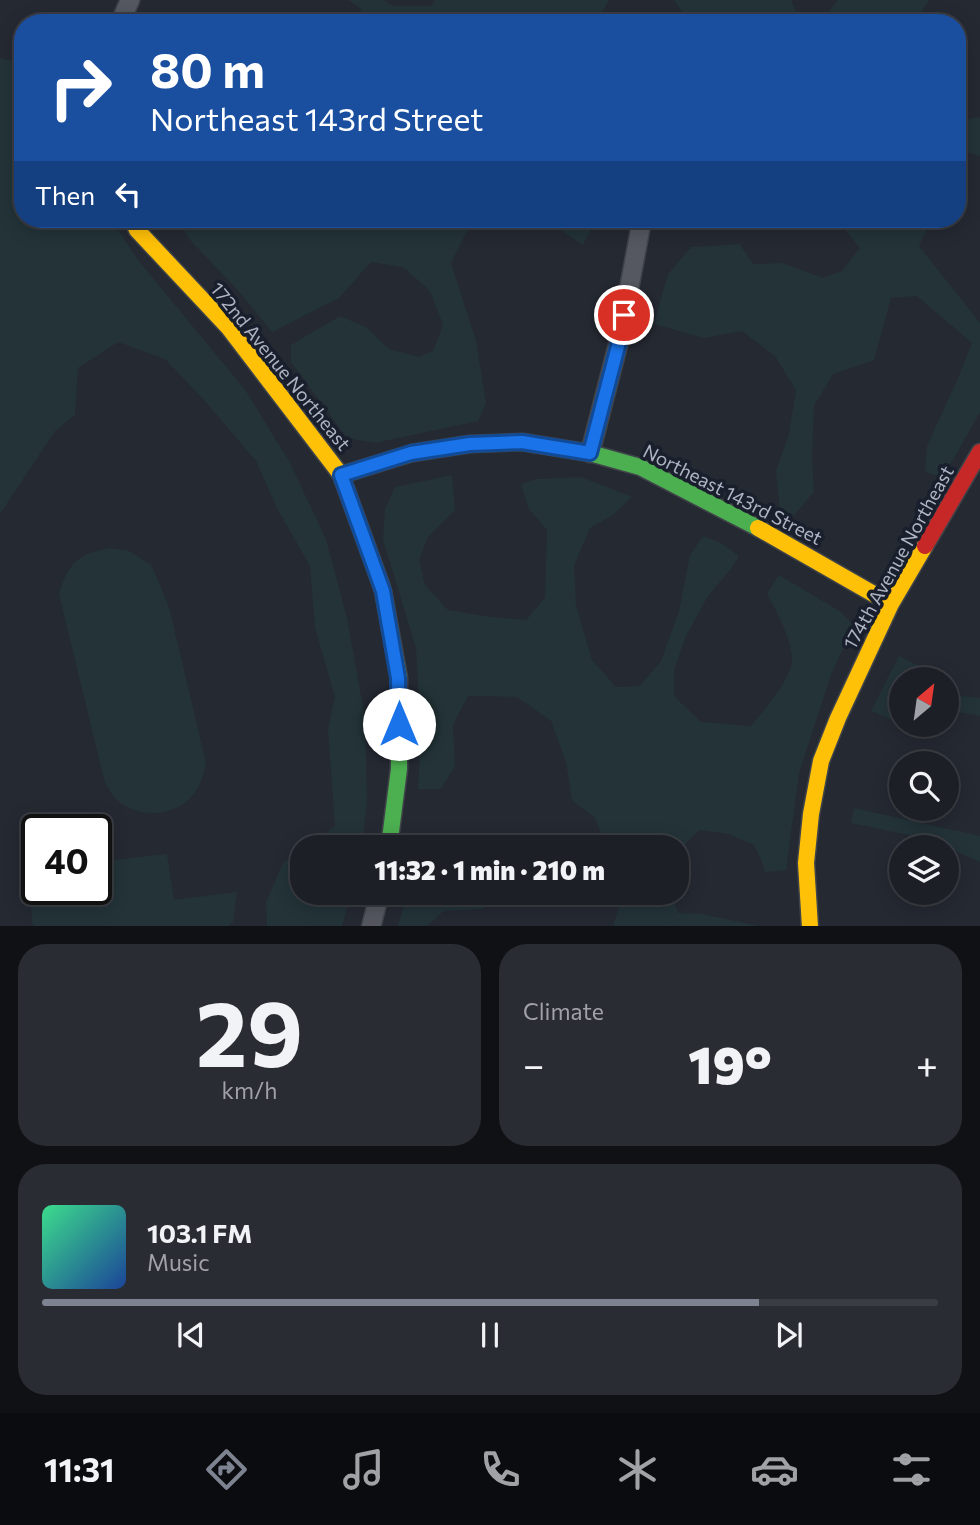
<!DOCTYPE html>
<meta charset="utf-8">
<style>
:root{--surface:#1c1f26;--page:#292c32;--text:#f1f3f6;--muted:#a0a2a7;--line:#3a3d43;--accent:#7e8391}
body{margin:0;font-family:Commissioner,sans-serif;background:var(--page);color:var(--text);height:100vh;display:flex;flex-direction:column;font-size:26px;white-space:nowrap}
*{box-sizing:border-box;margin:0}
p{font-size:23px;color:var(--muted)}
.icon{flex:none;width:38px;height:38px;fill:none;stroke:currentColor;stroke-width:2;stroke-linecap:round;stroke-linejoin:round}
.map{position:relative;height:926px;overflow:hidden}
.side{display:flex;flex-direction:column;gap:18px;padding:18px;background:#0f1115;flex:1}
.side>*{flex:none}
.hud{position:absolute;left:14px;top:14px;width:952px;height:214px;border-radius:28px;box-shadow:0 4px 18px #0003,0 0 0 2px var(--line);background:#1a4fa0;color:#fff;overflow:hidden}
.needle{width:46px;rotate:29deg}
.buttons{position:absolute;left:889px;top:667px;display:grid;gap:14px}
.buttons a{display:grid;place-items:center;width:70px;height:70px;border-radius:50%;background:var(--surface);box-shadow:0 4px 18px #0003,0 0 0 2px var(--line);font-size:35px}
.speed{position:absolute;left:21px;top:814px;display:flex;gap:14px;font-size:35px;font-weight:700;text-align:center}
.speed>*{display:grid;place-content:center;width:91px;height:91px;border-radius:50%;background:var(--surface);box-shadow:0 4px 18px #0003,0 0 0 2px var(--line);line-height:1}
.speed .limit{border:4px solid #111;border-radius:10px;background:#fff;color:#111}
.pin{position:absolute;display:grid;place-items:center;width:60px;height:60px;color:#fff;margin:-30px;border:4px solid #fff;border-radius:50%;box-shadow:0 2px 7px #0007}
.me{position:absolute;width:77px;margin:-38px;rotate:0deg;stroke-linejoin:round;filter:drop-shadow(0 0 5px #0008)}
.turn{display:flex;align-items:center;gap:24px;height:147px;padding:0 21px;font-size:32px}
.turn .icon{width:91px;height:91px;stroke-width:2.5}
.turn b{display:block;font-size:49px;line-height:60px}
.then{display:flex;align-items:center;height:66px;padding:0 21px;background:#0003;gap:14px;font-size:26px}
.big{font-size:52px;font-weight:800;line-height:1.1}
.side .tile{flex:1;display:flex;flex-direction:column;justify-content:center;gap:10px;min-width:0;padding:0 24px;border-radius:28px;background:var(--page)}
.side .dial{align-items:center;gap:0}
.dial b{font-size:91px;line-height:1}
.song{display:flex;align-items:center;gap:21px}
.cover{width:84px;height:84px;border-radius:10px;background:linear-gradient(135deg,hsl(150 70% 55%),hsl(220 70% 35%))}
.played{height:7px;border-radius:4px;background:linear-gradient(90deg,var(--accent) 80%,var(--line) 80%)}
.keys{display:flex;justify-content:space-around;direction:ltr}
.heat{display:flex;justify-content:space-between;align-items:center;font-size:38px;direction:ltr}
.side .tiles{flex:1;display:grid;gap:18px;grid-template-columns:1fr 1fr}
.tile:last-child{grid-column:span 2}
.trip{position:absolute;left:290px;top:835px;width:399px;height:70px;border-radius:28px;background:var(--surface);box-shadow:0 4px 18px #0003,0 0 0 2px var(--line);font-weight:800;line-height:70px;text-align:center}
.dock{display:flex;height:112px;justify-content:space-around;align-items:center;background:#0b0c0f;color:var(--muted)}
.dock .icon{width:49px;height:49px}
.dock .selected{color:var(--accent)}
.dock b{font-size:32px;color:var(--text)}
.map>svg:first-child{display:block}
.green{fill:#233338}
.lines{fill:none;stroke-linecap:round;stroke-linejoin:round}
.street-casing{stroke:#40444a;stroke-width:21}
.fast-casing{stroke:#40444a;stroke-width:19}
.slow-casing{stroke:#40444a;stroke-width:19}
.jam-casing{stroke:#40444a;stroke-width:19}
.street{stroke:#555860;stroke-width:18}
.fast{stroke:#4caf50;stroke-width:16}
.slow{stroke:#ffc107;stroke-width:16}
.jam{stroke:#c62828;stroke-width:16}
.route-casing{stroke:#114b97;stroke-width:18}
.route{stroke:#1a73e8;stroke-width:12}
.labels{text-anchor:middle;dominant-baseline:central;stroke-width:7;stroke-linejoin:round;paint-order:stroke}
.street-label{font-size:19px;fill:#aeb4c4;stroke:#191f2c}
</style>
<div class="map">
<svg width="980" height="927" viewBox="0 0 980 927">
<rect width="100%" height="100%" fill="#252932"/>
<path class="green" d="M349 0H383L393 6H431L435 0H609L596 23H366L360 8Z
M674 0H791L797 14 823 20 838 0H929L914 23H706L685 16Z
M0 58 23 63V219H111L138 260 246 391 289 461 326 539 347 618 365 718 367 800 362 847H307L335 826 328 729 335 697 315 628 310 566 277 508 256 461 205 401 165 359 118 342 78 368 75 415 55 431 0 514Z
M980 117V156L957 149V121Z
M178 219H473L451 263 476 341 486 403 478 421 375 443 347 438 291 362V345L340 316 366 327 389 349 419 357 433 351 443 325 430 291 403 267 371 262 339 298 272 332 235 287 189 239Z
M545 219H597L583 245Z
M836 219H932L919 246 980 323V412L949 467 938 476 925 472 927 446 958 378 972 343 917 296 891 298 874 360 833 374 814 406 812 457 814 492 790 520 780 510 776 471 789 434 796 390 775 356 742 331 704 338 654 324 668 274 691 247 740 244 753 264 782 263 823 278 842 271 860 248Z
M452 475 455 510 428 537 419 560 425 585 448 610 490 617 526 620 545 598 547 530 529 509 521 484 537 479 581 477 632 497 613 515 590 528 574 565 576 606 592 660 616 687 640 686 661 661 679 611 690 555 703 536 721 543 739 556 730 570 708 596 686 636 674 670V696L701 722 751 726C763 711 795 676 792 656 789 634 777 613 767 594L779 575 841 612 854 626 832 672 799 773 786 870 765 872 763 864 754 845 729 834 699 830 677 853V847H607L595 818 572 800 566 762 551 721 517 697 468 696 453 725 455 766 441 789H418L421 735 416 648 383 540 385 509 395 487Z
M110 548 129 551 151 565 160 585 169 607 206 763C203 776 200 788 190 798 171 819 132 817 114 797 111 793 108 787 105 783L59 594C68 563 78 554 110 548Z
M899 656 931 672 940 679H901V724L871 711Z
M947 684 961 696 980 698V716L947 710Z
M854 808 980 836V862L929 839 851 823Z
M303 850V892L351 893 342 926H267L266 902 283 863Z
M167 854 174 900 237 892 233 922 227 927 34 926 32 923 30 884 37 872V889H96V862Z
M407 893H503L504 897 482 909 444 911 427 926H398Z
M617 893H671L678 913 702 914 759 926H613L620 904Z"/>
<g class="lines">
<g class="street-casing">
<path id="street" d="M120 23 130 0
M590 453 620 337 641 225
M371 927 380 892"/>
</g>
<g class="fast-casing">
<path id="fast" d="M341 475 412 453 470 444 522 442 590 453 640 467 758 528
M380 582 383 591 399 678V769L389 847"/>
</g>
<g class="slow-casing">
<path id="slow" d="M132 219 137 230 228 327 341 475 380 582
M758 528 891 604
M810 927 806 863 811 814 821 761 838 718 891 604 925 546"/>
</g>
<g class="jam-casing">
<path id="jam" d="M925 546 980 452"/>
</g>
<use href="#street" class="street"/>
<use href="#fast" class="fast"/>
<use href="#slow" class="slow"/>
<use href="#jam" class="jam"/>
</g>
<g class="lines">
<g class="route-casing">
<path id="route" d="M399 724 398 678 383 591 341 475 411 453 470 444 522 442 590 453 618 346 624 315"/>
</g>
<use href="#route" class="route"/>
</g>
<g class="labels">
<g class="street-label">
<text transform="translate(281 366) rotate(51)">172nd Avenue Northeast</text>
<text transform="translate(733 494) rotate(27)">Northeast 143rd Street</text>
<text transform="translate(898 557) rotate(-61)">174th Avenue Northeast</text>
</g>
</g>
</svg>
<div class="buttons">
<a><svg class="needle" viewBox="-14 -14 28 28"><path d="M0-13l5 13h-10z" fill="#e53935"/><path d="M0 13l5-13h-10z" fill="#a0a2a7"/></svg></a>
<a><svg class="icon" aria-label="search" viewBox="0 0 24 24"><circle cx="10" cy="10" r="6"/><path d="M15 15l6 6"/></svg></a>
<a><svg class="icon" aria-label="layers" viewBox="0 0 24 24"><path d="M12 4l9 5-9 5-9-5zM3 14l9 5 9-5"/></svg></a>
</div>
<div class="speed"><div class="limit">40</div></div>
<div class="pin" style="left:624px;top:315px;background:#d93025"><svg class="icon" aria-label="arrive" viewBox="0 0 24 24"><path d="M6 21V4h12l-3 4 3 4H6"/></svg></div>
<svg class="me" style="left:399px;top:724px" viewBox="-20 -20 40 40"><circle r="19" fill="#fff"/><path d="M0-13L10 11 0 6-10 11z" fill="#1a73e8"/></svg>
<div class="trip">11:32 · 1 min · 210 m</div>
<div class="hud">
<div class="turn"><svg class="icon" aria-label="right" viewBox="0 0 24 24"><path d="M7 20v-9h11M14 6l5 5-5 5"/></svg><div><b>80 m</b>Northeast 143rd Street</div></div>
<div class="then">Then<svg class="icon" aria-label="left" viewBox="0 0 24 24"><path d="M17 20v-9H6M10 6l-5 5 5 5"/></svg></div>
</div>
</div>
<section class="side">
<div class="tiles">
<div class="tile dial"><b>29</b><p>km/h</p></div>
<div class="tile"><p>Climate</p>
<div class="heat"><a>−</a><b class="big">19°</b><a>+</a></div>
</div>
<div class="tile">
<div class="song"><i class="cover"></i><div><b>103.1 FM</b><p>Music</p></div></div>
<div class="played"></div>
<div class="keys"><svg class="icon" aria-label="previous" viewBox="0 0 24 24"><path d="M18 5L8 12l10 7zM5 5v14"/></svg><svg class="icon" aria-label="pause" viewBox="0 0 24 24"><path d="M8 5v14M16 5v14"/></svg><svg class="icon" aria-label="next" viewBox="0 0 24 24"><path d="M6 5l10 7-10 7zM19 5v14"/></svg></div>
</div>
</div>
</section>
<nav class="dock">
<b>11:31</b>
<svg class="icon selected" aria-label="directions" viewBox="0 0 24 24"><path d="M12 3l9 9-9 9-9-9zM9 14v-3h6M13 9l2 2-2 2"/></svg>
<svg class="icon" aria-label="music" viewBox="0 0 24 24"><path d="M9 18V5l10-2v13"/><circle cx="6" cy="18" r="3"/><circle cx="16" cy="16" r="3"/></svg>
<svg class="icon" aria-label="phone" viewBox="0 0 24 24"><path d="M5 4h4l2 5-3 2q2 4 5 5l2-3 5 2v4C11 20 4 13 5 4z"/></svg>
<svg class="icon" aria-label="climate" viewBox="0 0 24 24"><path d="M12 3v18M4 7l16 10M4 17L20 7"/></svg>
<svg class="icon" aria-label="car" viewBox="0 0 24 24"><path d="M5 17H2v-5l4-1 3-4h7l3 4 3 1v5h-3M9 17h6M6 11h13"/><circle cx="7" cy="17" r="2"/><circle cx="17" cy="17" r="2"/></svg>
<svg class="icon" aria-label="filters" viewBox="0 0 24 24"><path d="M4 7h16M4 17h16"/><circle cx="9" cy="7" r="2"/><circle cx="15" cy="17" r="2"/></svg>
</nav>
